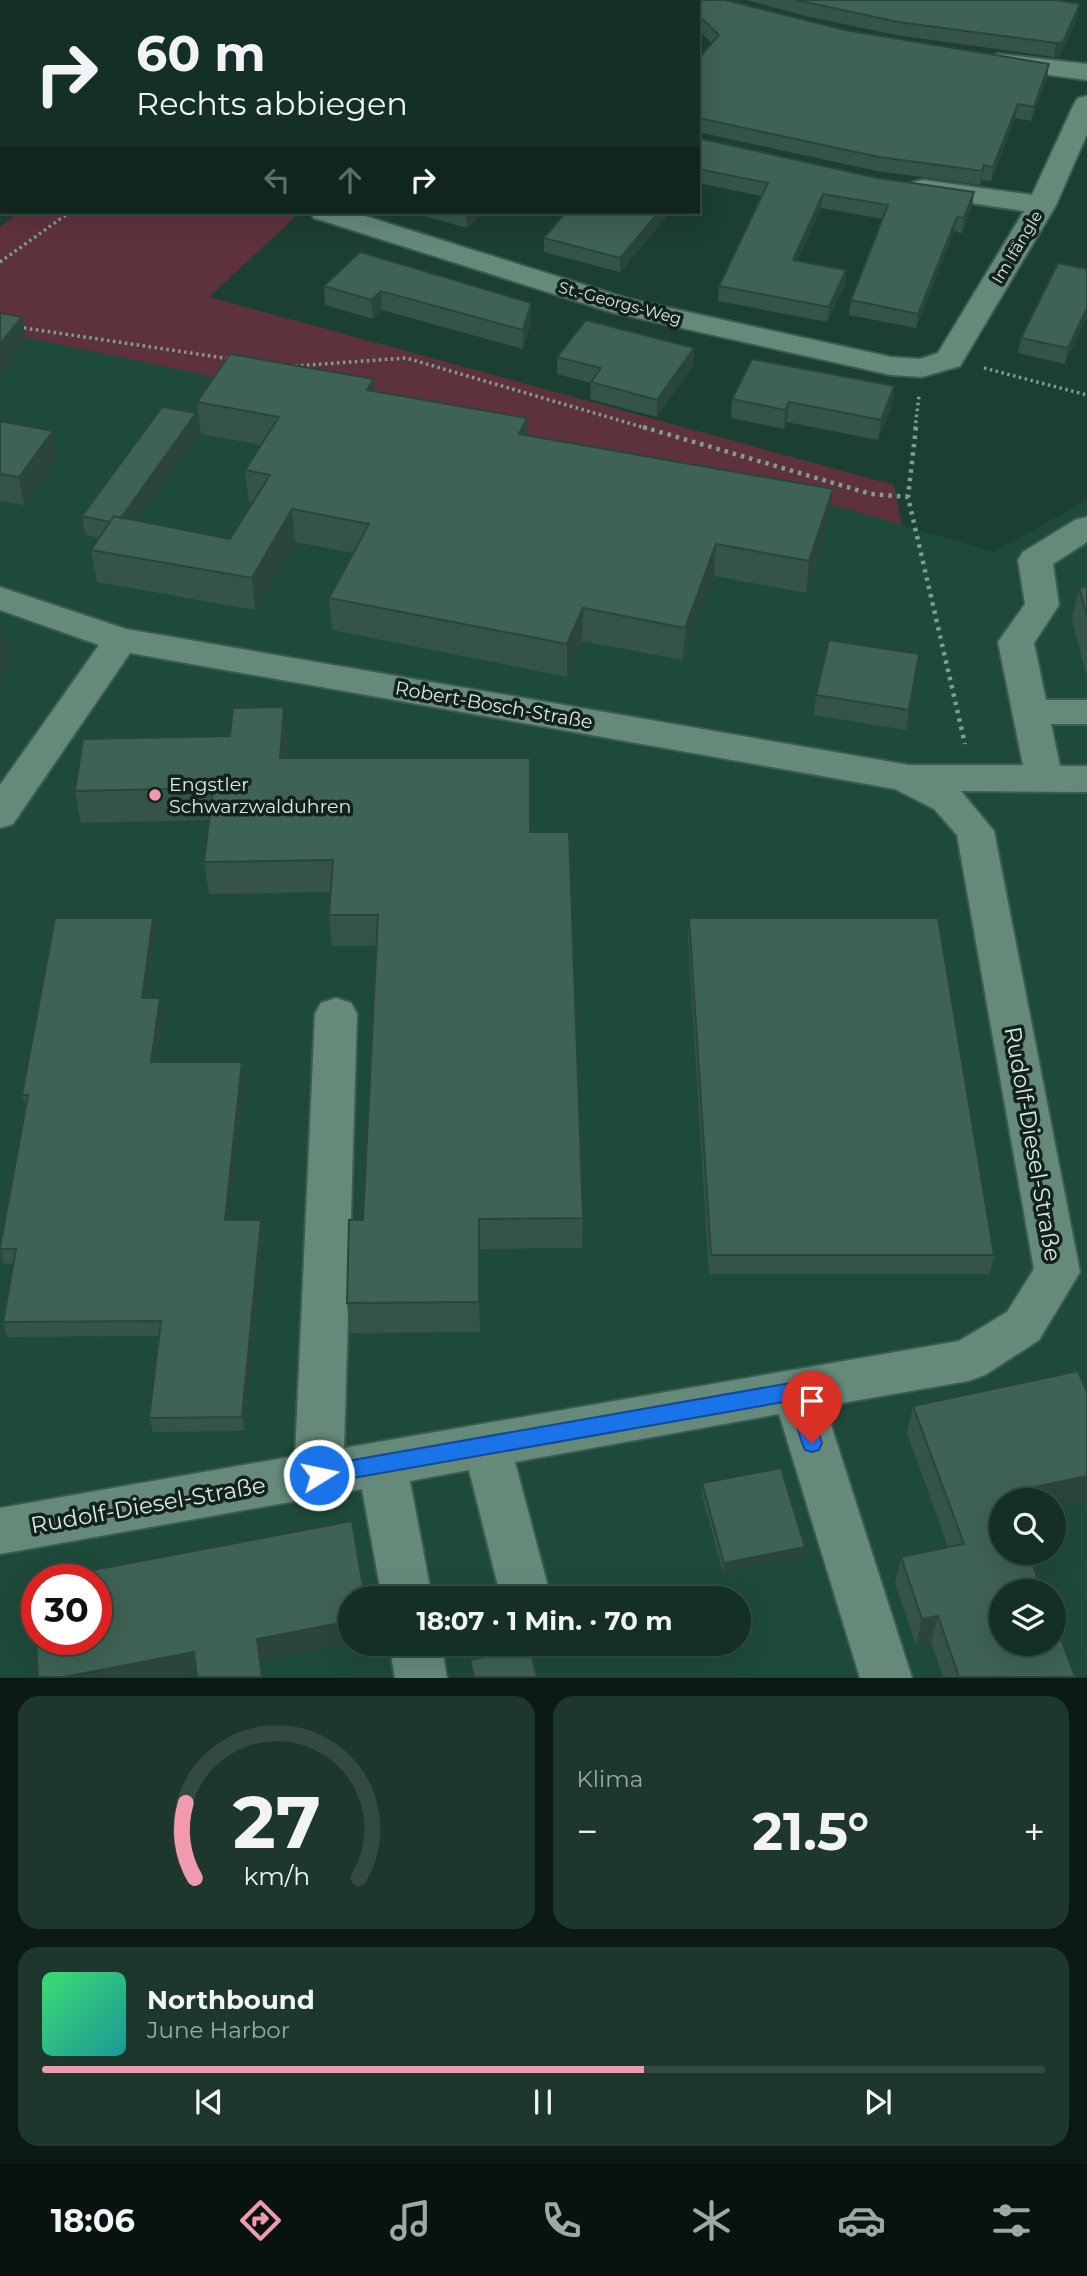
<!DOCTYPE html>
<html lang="de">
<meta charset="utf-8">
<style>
:root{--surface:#142f25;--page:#1d372d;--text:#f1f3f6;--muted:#9da9a7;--line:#334a42;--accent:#f29aad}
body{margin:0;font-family:Montserrat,sans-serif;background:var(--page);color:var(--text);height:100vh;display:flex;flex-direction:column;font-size:26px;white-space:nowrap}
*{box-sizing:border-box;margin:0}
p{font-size:23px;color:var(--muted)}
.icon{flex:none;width:38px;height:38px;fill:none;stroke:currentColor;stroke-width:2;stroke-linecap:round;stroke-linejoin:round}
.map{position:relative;height:1678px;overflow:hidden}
.panel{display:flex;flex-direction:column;gap:18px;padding:18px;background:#0b1a14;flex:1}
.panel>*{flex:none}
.guide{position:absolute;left:0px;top:0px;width:700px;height:214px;box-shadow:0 7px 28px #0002,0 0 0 2px var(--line);background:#142f25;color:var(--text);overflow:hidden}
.buttons{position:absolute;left:989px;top:1488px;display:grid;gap:14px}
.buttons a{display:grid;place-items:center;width:77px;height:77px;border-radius:50%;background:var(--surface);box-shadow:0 7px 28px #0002,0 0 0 2px var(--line);font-size:35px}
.speed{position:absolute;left:21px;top:1564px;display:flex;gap:14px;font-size:35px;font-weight:700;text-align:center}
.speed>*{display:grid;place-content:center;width:91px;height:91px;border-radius:50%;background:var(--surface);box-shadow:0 7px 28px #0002,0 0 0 2px var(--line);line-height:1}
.speed .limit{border:10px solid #d22;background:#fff;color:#111}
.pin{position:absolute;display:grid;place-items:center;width:60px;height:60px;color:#fff;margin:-72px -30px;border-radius:50% 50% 50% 0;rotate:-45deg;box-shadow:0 0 7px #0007}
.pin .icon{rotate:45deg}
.me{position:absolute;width:77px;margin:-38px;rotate:80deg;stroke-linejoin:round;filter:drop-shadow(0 0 5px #0008)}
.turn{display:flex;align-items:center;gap:24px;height:147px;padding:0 21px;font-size:32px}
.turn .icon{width:91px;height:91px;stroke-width:2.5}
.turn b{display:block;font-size:49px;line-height:60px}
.lanes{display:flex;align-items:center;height:66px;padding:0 21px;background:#0003;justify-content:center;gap:35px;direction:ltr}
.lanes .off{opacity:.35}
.big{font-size:52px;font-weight:700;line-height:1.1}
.panel .widget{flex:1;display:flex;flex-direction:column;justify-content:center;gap:10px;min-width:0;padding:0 24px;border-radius:21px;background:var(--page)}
.panel .dial{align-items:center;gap:0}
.dial svg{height:182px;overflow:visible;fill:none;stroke:var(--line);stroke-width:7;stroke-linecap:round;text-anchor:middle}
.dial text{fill:var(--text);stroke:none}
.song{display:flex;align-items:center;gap:21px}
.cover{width:84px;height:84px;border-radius:10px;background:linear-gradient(135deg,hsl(140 70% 55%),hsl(180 70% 35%))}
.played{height:7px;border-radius:4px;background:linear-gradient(90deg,var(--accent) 60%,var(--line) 60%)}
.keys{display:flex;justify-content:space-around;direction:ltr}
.heat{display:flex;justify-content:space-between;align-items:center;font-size:38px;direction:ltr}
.panel .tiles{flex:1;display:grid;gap:18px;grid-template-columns:1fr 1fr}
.widget:last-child{grid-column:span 2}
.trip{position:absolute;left:338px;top:1586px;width:413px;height:70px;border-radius:35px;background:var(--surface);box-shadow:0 7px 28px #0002,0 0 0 2px var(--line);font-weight:700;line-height:70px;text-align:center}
.tab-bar{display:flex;height:112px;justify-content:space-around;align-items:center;background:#08130f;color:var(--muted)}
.tab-bar .icon{width:49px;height:49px}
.tab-bar .active{color:var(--accent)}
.tab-bar b{font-size:32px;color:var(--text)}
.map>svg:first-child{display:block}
.built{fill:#1e4a3a;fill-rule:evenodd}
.green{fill:#5e323c}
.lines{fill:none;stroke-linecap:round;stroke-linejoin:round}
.stream{fill:#445d54;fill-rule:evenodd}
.minor-casing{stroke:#3c5c51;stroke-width:4}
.major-casing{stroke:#3c5c51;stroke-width:4}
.path-far1{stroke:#819c91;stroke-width:3.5;stroke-dasharray:2.5 3.5;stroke-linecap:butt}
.path{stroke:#819c91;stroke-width:4.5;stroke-dasharray:3.5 5;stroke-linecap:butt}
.minor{fill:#658a7a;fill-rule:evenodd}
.major{fill:#a26875;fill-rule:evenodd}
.wall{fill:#355447}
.shaded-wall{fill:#2b453a}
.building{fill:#3e6253;stroke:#2b453a;stroke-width:2}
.route{fill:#1a73e8;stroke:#114b97;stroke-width:2}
.poi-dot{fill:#f29aad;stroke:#13221c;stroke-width:2.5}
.labels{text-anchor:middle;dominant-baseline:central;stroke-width:7;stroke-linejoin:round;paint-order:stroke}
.far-street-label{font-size:16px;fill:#d8ebe2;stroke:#13221c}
.street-label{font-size:19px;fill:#d8ebe2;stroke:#13221c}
.poi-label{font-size:19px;fill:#d8ebe2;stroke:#13221c;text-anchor:start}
.near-street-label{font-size:23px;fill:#d8ebe2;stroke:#13221c}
</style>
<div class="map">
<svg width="1087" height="1678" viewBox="0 0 1087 1678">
<rect width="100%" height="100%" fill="#1b3f31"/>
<path class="built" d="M0 332 844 508 994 552 1087 500V1677H0ZM1001 1500H1054V1552H1001ZM37 1580H96V1640H37ZM1001 1591H1054V1643H1001ZM350 1598H738V1643H350Z"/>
<path class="green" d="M0 0H218L2 2 0 160Z
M18 212H279L295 217 209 297 894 485 902 525 844 508 0 332V227Z"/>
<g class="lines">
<path class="stream" d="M87 0H97L86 2Z
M0 66H2V71H0Z"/>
<g class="minor-casing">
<path id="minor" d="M998 54 1087 64V80L989 67 985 62 989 57Z
M1087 96V134L1056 205 960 366 922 377 891 375 611 312 314 218 310 212H352L629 299 891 357 920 359 938 353 1024 211 923 196 913 194 909 188 913 182 923 180 1032 195 1074 104 1078 98Z
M1087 517V542L1053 564 1059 605 1034 643 1046 700H1087V724H1051L1060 766H1087V792L961 791 994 831 1080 1272 1039 1340 985 1375 968 1381 825 1406 912 1678H860L779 1414 515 1462 551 1598H501L469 1470 410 1481 432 1598H382L362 1489 0 1554V1508L295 1456 315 1014 321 1003 336 998 351 1003 357 1014 344 1448 959 1341 1007 1312 1034 1269 957 835 934 809 895 789 130 653 13 824 0 828V785L99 645 0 610V587L126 629 909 765H1023L998 642 1025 604 1018 560 1023 552 1075 520Z
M389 1643H441L447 1678H395Z"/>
</g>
<g class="major-casing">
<path id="major" d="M256 0H282L255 2Z
M0 182H2L0 200Z"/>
</g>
<path class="path-far1" d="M328 2 330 0
M0 262 70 212
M18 327 231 359
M295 366 406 358 649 429
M984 368 1087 395
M915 429 919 396"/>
<path class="path" d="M643 427 871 494 908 497
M916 427 908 497 965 744"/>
<use href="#minor" class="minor"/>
<use href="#major" class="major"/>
</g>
<path class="wall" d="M445 0H725L845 30 1047 78 1031 121 1015 118 991 181 982 180 980 185 877 171 698 132V59L712 43 698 30V2H443Z
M746 0H1061L1060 1 1080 4 1077 18 1060 56 1054 57 896 35 805 16Z
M698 138 878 178 974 192 972 206 962 233 954 231 916 328 849 315 851 300 883 219 821 208 797 261 846 270 845 285 827 322 718 301 719 286 761 196 698 183Z
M410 212H485L467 228Z
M566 212H670L620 272 544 252V238Z
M360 252 531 323 523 349 382 310 373 319 325 305 324 286Z
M1087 269 1065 364 1018 353 1021 338Z
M694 348 693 365 657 417 590 399 591 383 557 374V357Z
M374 379 375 392 829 521 806 593 714 576 683 660 582 641 567 677 332 630 329 598 354 553 295 542 255 610 97 582 91 550 99 538 85 535 82 516 198 433 136 520 230 539 252 503 249 502 245 470 261 445 201 434 197 402Z
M894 386 892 405 878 440 787 422 784 429 731 418 732 399Z
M0 421 58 459 24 505 0 501Z
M1079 587H1087V677L1072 620Z
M919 654 906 730 814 715 816 695Z
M287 739 286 758 530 832 583 1218 582 1248 480 1249V1332L350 1333 347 1303 363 1220 376 946H332L329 915 331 892 209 894 204 862 209 820 81 823 75 791Z
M153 918 156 933 147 998H160L163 1013 156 1062 244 1077 229 1220H261L263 1235 245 1431 153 1432 149 1418 159 1336 7 1337 3 1322 13 1264H4L0 1247 26 1108 22 1095Z
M689 918 994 1255 990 1274H709L688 938Z
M1087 1392V1501L1054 1508V1500H1001L1075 1677H943L931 1642 916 1645 895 1583 901 1557 948 1547 907 1433 913 1406Z
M702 1483 803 1556 723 1572 701 1492Z"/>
<path class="shaded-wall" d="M514 0H531V1L512 2Z
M1080 4 1077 18 1060 56 1054 57 1056 43Z
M1049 64 1047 78 1031 121 1034 107Z
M1018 104 1015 118 991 181 993 167Z
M984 165 982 180 980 185 982 171Z
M974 192 972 206 962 233 964 218Z
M823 194 821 208 791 275 793 260Z
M469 212H485L467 228 466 214Z
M659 212H670L620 272V258Z
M957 217 954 231 916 328 918 314Z
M846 270 845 285 827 322 829 307Z
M381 291 382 310 373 319 371 300Z
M531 303V323L523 349V330Z
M1087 308V317L1065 364 1068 348Z
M22 317 27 344 0 378V344Z
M694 348 693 365 657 417V400Z
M374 379 376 411 367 390Z
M894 386 892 405 878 440 881 420Z
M789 402 787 422 784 429 785 410Z
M196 413 198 433 120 543 117 523Z
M527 418V450L519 434Z
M53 431 58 459 24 505 19 477Z
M833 489 829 521 806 593 809 561Z
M292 509 295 542 255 610 252 578Z
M716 544 714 576 683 660 685 628Z
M583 608 582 641 567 677V644Z
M4 629 12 665 0 681V635Z
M284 707 287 739 284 790 280 758Z
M153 918 156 933 145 1013 142 998Z
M160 998 163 1013 154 1077 151 1062Z
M242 1062 244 1077 228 1235 225 1220Z
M479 1219 480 1249V1332L479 1302Z
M261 1220 263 1235 245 1431 242 1417Z
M1087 1476V1501L1054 1508V1500H1004L1006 1493Z
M805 1547 803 1556 723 1572 724 1563Z
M938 1616 931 1642 916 1645 922 1619Z
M350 1621V1643L261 1661 263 1677H262L257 1639Z
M194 1652 200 1673 177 1677H64Z"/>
<path class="building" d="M445 0H514L512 2H443Z
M570 0H725L845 30 1049 64 1034 107 1018 104 993 167 984 165 982 171 879 157 698 118V59L719 35 698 15V2H575Z
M796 0H1056L1080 4 1063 42 1056 43 898 22Z
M698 138 878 178 974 192 964 218 957 217 918 314 851 300 888 205 823 194 793 260 846 270 829 307 719 286 768 183 698 169Z
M566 212H659L620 258 544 238Z
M360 252 531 303 523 330 381 291 371 300 324 286Z
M1058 263 1087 269V308L1068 348 1021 338Z
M0 313 22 317 0 344Z
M586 320 694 348 657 400 591 382 601 368 557 357Z
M230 354 374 379 367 390 527 418 519 434 833 489 809 561 716 544 685 628 583 608 567 644 329 598 369 524 292 509 252 578 91 550 114 516 230 539 270 475 245 470 279 417 197 402Z
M752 359 894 386 881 420 789 402 785 410 732 399Z
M162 407 196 413 121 518 114 516 110 522 82 516Z
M0 421 53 431 19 477 0 474Z
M1079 587H1087V616Z
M829 640 919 654 909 710 816 695Z
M284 707 280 758H530V832H569L583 1218 479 1219V1302L347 1303 349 1220H363L378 915H329L333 860 204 862 213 788 75 791 83 739 230 736 233 708Z
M55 918H153L142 998H160L151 1062H242L225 1220H261L242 1417 149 1418 161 1321 3 1322 16 1249H0V1247L28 1095H22Z
M689 918H938L994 1255H711Z
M1078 1371 1087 1392V1476L1006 1493 1008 1500H1001V1552H1028L1042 1591H1001V1643H1054V1620L1075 1677H959L938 1616 922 1619 901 1557 964 1544 913 1406Z
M781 1468 805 1547 724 1563 702 1483Z
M352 1521 365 1598H350V1621L257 1639 262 1677H197L194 1652 64 1677H38L33 1582 37 1581V1640H96V1580H40Z
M530 1648 537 1677H474L470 1660Z"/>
<path class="route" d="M796 1382 802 1385 805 1391 822 1443 819 1450 812 1452 805 1450 802 1443 789 1401 319 1484 312 1482 309 1475 312 1469 319 1466Z"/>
<circle class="poi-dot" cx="155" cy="795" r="7"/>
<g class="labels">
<g class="far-street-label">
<text transform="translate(1017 247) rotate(-59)">Im Ifängle</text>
<text transform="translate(620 303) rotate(15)">St.-Georgs-Weg</text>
</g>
<g class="street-label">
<text transform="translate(494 705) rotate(10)">Robert-Bosch-Straße</text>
</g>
<g class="poi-label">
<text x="169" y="784">Engstler<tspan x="169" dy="22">Schwarzwalduhren</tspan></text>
</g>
<g class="near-street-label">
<text transform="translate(1033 1144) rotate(80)">Rudolf-Diesel-Straße</text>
<text transform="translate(148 1505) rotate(-10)">Rudolf-Diesel-Straße</text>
</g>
</g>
</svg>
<div class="buttons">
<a><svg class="icon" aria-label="search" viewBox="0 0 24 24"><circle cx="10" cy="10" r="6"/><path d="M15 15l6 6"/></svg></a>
<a><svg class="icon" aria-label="layers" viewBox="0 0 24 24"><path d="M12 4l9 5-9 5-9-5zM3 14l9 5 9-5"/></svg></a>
</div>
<div class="speed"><div class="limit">30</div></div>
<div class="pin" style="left:812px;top:1443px;background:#d93025"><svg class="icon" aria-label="arrive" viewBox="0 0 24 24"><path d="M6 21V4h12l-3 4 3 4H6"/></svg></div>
<svg class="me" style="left:319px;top:1475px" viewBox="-20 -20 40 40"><circle r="17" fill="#1a73e8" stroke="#fff" stroke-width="3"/><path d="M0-11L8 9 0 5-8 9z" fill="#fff"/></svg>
<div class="trip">18:07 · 1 Min. · 70 m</div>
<div class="guide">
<div class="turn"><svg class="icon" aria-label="right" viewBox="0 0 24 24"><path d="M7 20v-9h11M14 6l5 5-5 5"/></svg><div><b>60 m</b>Rechts abbiegen</div></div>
<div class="lanes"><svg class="icon off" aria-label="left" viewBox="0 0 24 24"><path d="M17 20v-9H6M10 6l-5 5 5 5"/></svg><svg class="icon off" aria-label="ahead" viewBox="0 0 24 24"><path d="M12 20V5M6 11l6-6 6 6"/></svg><svg class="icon" aria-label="right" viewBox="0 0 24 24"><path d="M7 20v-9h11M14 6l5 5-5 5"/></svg></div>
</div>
</div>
<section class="panel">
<div class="tiles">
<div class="widget dial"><svg viewBox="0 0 100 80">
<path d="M14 69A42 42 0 1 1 86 69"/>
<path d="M14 69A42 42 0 0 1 10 36" stroke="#f29aad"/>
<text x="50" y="56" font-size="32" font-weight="700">27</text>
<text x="50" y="72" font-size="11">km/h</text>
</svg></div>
<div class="widget"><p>Klima</p>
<div class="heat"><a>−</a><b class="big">21.5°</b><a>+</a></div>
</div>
<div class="widget">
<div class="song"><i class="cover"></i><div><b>Northbound</b><p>June Harbor</p></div></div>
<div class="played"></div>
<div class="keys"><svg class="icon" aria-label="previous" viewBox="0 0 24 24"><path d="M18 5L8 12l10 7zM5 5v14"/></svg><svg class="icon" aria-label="pause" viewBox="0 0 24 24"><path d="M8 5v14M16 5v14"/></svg><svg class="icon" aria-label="next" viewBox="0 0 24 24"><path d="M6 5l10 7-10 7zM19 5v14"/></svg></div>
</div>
</div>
</section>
<nav class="tab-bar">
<b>18:06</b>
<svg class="icon active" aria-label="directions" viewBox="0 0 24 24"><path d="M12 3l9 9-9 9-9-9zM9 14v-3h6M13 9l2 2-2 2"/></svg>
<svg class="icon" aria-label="music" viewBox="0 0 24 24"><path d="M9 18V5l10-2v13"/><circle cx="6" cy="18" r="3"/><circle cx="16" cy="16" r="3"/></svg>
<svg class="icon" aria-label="phone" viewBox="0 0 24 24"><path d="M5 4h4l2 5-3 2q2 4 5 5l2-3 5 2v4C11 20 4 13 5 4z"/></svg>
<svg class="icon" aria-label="climate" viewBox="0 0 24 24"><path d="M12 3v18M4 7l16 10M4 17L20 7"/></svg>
<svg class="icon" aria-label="car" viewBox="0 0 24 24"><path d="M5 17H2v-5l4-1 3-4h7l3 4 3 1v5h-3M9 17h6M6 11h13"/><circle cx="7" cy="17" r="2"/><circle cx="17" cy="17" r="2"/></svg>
<svg class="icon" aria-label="filters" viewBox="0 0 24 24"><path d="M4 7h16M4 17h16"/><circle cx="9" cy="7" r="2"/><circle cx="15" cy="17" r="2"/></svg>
</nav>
